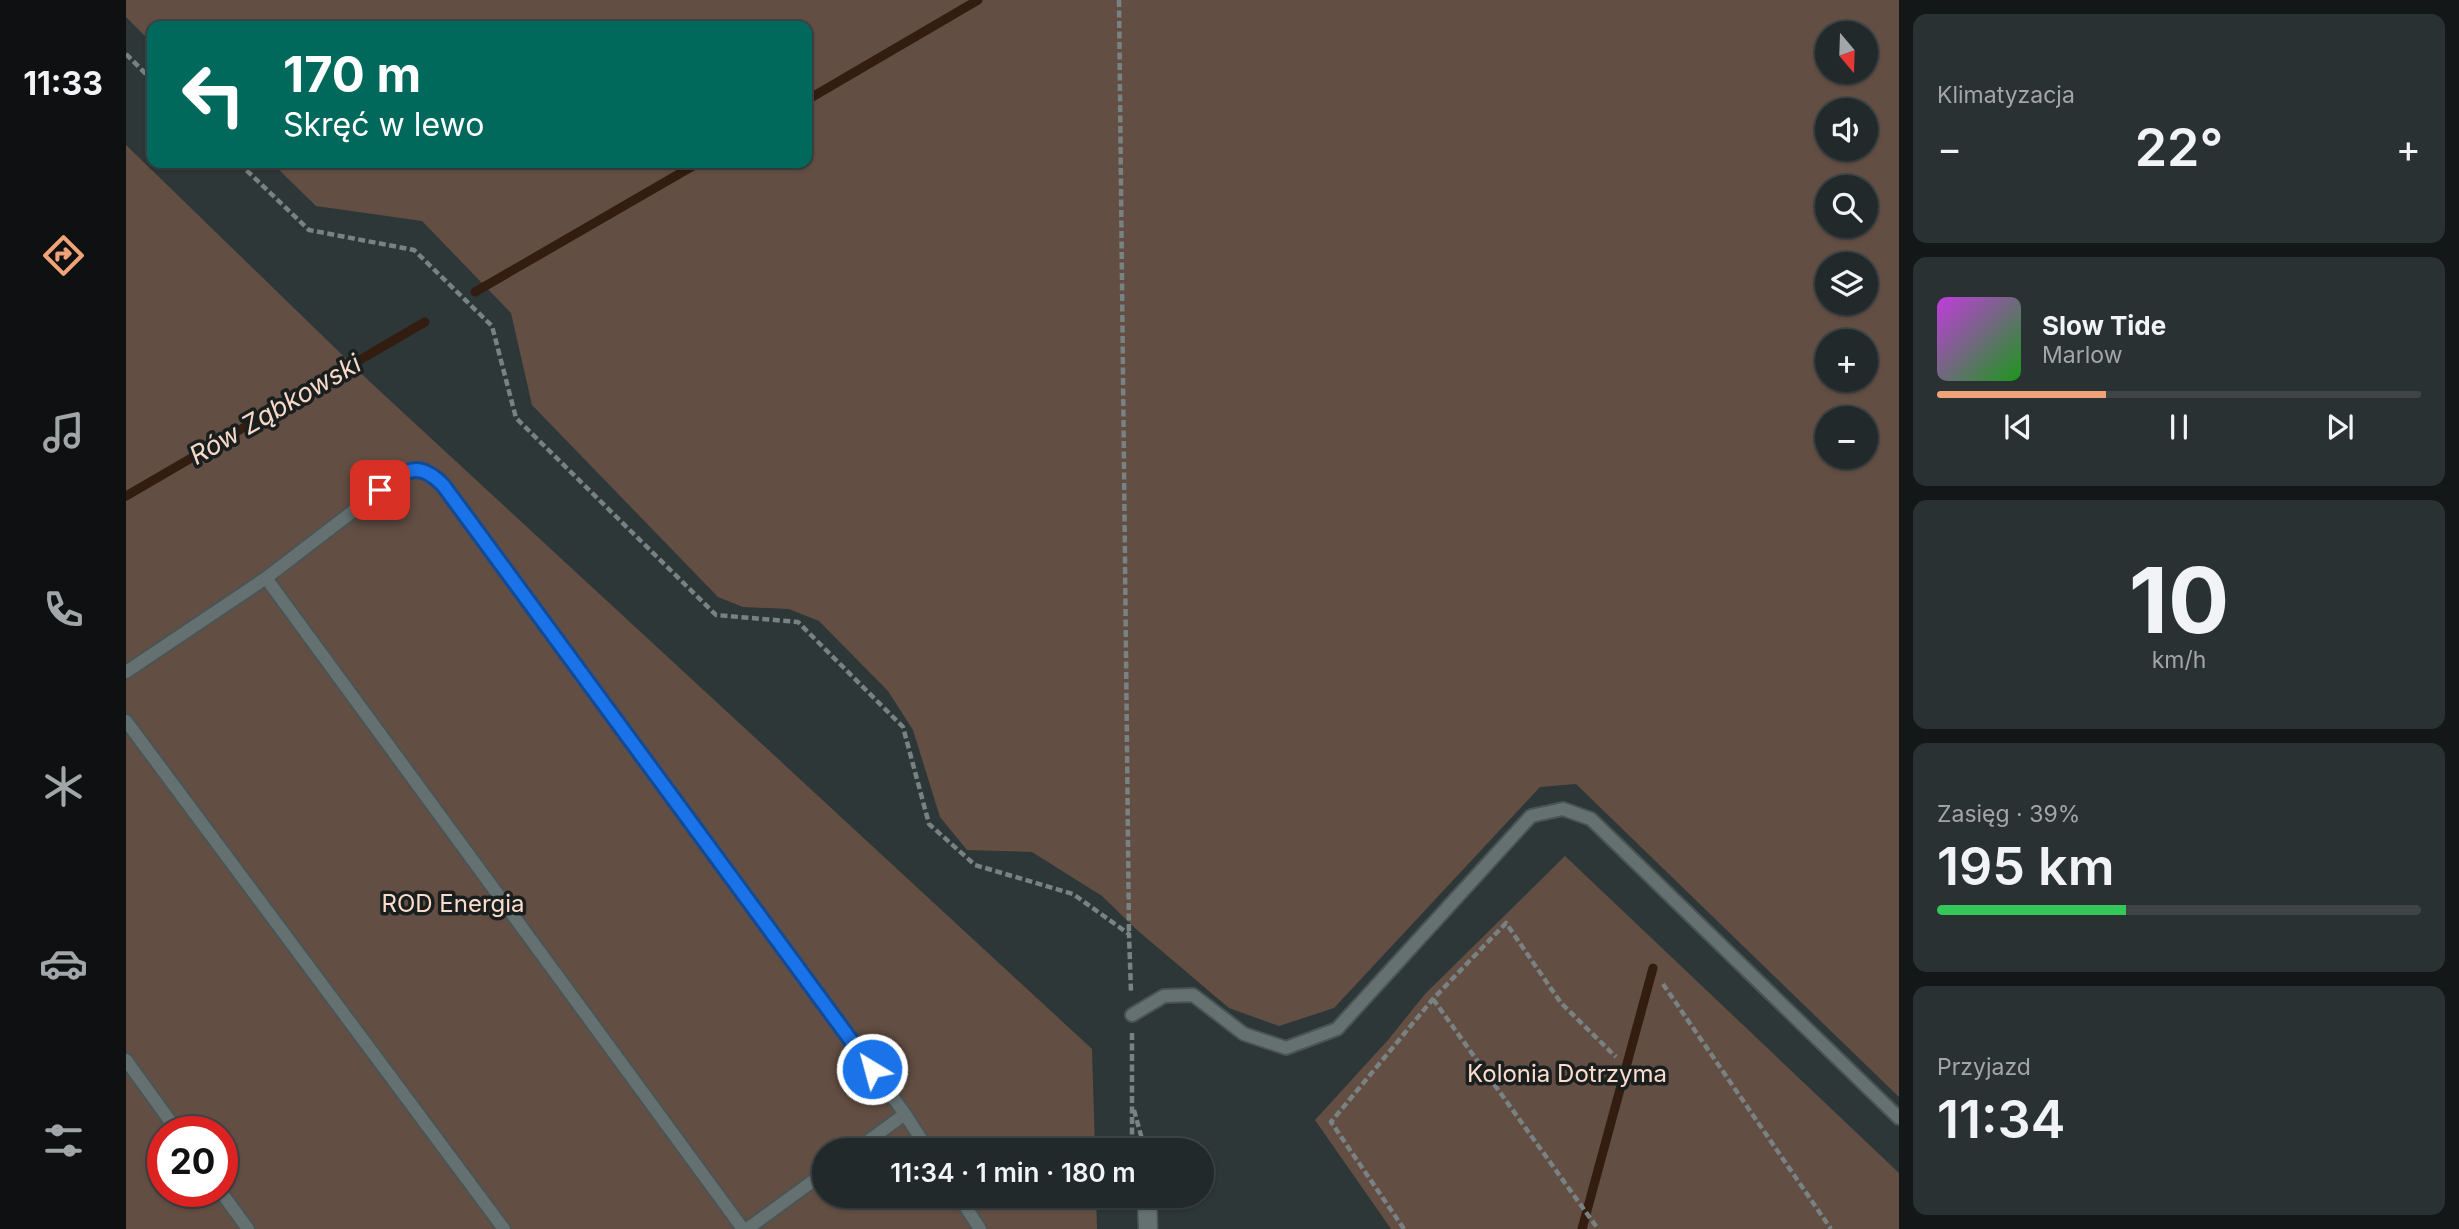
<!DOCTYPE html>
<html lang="pl">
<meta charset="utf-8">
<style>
:root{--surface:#22292a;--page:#2a3132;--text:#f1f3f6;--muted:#a2a6a8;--line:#3f4547;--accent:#f0a278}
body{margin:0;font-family:Inter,sans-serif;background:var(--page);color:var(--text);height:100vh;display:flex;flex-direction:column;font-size:26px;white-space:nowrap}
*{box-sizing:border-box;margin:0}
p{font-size:23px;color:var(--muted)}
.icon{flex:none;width:38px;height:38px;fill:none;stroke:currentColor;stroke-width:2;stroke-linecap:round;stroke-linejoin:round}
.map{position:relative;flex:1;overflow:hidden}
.panel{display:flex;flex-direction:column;gap:14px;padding:14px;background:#131717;width:560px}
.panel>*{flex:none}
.guide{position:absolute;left:21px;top:21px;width:665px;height:147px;border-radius:14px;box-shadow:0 2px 5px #0004,0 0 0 2px var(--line);background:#00695c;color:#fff;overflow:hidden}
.needle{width:46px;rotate:161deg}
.controls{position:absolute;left:1689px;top:21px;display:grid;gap:14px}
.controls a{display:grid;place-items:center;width:63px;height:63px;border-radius:50%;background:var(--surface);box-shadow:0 2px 5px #0004,0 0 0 2px var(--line);font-size:35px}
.speed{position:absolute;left:21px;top:1116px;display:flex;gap:14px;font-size:35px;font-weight:700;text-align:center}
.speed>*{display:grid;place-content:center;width:91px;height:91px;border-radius:50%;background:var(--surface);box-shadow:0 2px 5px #0004,0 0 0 2px var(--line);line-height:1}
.speed .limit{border:10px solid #d22;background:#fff;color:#111}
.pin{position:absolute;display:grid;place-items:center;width:60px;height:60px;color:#fff;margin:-30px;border-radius:14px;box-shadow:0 4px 10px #0006}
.me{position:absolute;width:77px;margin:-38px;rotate:323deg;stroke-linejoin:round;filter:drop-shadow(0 0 5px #0008)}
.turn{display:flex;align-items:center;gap:24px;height:147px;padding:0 21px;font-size:32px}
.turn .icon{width:91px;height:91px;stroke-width:2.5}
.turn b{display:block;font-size:49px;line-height:60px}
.big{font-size:52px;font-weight:600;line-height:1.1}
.panel .card{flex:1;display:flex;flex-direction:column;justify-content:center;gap:10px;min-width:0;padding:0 24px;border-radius:14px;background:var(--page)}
.panel .dial{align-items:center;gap:0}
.dial b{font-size:91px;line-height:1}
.song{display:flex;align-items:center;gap:21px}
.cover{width:84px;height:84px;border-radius:10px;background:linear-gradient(135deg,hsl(290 70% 55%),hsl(120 70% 35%))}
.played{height:7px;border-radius:4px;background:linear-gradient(90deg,var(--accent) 35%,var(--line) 35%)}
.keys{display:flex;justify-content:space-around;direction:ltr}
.heat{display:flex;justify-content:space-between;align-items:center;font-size:38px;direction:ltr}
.charge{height:10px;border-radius:5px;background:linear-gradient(90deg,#34c759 39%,var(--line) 0)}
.trip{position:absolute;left:686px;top:1138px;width:402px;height:70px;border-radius:35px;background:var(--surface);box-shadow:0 2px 5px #0004,0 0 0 2px var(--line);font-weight:600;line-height:70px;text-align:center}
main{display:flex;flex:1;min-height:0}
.menu{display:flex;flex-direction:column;width:126px;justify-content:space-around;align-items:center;background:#0e1011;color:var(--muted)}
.menu .icon{width:49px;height:49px}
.menu .selected{color:var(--accent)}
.menu b{font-size:32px;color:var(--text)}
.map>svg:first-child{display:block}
.green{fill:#634e43;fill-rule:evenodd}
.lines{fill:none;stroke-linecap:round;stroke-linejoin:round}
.stream{stroke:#331c10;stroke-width:9}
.lane-casing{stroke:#4b5454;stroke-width:16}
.street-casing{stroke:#4b5454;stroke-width:21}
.path{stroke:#798282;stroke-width:4.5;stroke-dasharray:7 3.5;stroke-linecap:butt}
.lane{stroke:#657171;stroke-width:12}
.street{stroke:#657171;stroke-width:18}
.route-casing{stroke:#114b97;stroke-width:18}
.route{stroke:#1a73e8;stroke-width:12}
.labels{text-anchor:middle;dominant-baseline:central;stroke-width:7;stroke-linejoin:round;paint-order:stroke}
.park-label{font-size:24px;fill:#fbdbca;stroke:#191e1e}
.water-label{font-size:26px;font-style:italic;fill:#f8d8c7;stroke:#191e1e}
</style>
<main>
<nav class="menu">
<b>11:33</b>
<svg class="icon selected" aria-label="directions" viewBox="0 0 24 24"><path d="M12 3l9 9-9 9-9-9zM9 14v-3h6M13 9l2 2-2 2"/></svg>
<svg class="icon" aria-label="music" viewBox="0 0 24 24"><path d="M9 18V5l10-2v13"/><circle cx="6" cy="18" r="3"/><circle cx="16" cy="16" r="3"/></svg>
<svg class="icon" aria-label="phone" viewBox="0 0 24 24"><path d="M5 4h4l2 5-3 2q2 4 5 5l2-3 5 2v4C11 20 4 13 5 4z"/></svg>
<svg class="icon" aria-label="climate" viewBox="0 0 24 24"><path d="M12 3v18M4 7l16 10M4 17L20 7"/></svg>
<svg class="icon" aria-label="car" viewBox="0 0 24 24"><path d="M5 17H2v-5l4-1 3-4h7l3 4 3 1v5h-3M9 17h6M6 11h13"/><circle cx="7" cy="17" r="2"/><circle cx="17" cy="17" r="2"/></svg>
<svg class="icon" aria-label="filters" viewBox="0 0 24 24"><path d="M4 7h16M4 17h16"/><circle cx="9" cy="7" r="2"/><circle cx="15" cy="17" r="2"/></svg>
</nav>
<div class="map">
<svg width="1773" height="1229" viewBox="0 0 1773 1229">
<rect width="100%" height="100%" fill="#2d3738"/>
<path class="green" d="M0 0H1773V1097L1450 784 1414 787 1208 1008 1153 1026 1103 1008 1011 930 976 896 906 852 841 850 814 817 787 730 762 691 693 621 663 609 617 607 592 597 406 405 385 313 296 221 190 206 146 163H681V26H26V43L0 17ZM1701 33H1740V72H1701ZM1701 110H1740V149H1701ZM1701 187H1740V226H1701ZM1701 264H1740V303H1701ZM1701 341H1740V380H1701ZM1701 418H1740V457H1701Z
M0 145 243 381 966 1049 969 1150H698V1195H970L971 1229H0ZM37 1132H96V1192H37Z
M1439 856 1773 1173V1229H1265L1189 1120 1262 1040 1299 994Z"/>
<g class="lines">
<path class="stream" d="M681 100 852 0
M349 292 572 163
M0 496 299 322
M1456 1229 1527 968"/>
<g class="lane-casing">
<path id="lane" d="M140 578 617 1229
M0 672 140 578 273 476C295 467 300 469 317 485L779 1114 802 1150
M0 721 378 1229
M1006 1015 1038 996 1067 995 1118 1034 1160 1048 1211 1029 1405 816 1437 809 1465 819 1773 1118
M0 1060 52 1132
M730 1150 779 1114
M95 1192 122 1229
M832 1195 854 1229
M621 1229 698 1173"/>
</g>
<g class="street-casing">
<path id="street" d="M1021 1195 1022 1229"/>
</g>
<path class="path" d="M993 0 1003 934
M0 54 26 80
M113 163 183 230 288 250 366 326 390 418 590 615 672 622 777 727 803 824 849 865 947 894 1003 934 1005 992
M1537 984 1705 1229
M1307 999 1472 1229
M1006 1033V1150
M1008 1110 1019 1150
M1278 1229 1205 1122 1307 999 1380 923 1435 1003 1490 1057"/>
<use href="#lane" class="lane"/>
<use href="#street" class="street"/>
</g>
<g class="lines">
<g class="route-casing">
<path id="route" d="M254 490C279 471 291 459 317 485L746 1069"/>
</g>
<use href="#route" class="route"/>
</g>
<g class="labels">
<g class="park-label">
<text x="327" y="903">ROD Energia</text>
<text x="1441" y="1073">Kolonia Dotrzyma</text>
</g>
<g class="water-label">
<text transform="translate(149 409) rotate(-30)">Rów Ząbkowski</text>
</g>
</g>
</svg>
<div class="controls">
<a><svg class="needle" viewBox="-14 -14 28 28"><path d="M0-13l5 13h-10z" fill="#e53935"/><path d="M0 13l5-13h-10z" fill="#a2a6a8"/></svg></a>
<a><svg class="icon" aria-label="sound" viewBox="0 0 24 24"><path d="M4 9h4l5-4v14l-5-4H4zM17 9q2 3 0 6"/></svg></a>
<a><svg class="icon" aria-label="search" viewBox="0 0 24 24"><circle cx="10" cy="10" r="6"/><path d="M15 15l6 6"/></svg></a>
<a><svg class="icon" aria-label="layers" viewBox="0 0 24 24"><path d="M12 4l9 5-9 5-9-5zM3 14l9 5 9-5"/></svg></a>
<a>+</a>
<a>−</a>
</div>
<div class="speed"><div class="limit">20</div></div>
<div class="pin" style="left:254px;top:490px;background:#d93025"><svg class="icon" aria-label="arrive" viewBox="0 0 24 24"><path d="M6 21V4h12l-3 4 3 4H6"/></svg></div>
<svg class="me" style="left:746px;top:1069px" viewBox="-20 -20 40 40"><circle r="17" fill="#1a73e8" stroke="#fff" stroke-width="3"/><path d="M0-11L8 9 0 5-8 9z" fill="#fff"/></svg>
<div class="trip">11:34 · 1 min · 180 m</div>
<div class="guide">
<div class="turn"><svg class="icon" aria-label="left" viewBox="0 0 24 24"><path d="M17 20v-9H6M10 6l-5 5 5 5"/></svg><div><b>170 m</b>Skręć w lewo</div></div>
</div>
</div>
<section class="panel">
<div class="card"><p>Klimatyzacja</p>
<div class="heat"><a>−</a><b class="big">22°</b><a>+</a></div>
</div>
<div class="card">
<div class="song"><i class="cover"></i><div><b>Slow Tide</b><p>Marlow</p></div></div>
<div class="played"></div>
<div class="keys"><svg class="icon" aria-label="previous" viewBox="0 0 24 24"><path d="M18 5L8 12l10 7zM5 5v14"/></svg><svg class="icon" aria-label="pause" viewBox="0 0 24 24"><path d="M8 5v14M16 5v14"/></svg><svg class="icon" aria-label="next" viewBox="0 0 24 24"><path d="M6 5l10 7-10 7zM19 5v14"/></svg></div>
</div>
<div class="card dial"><b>10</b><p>km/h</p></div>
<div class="card"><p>Zasięg · 39%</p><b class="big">195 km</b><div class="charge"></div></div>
<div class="card"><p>Przyjazd</p><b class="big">11:34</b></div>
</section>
</main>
